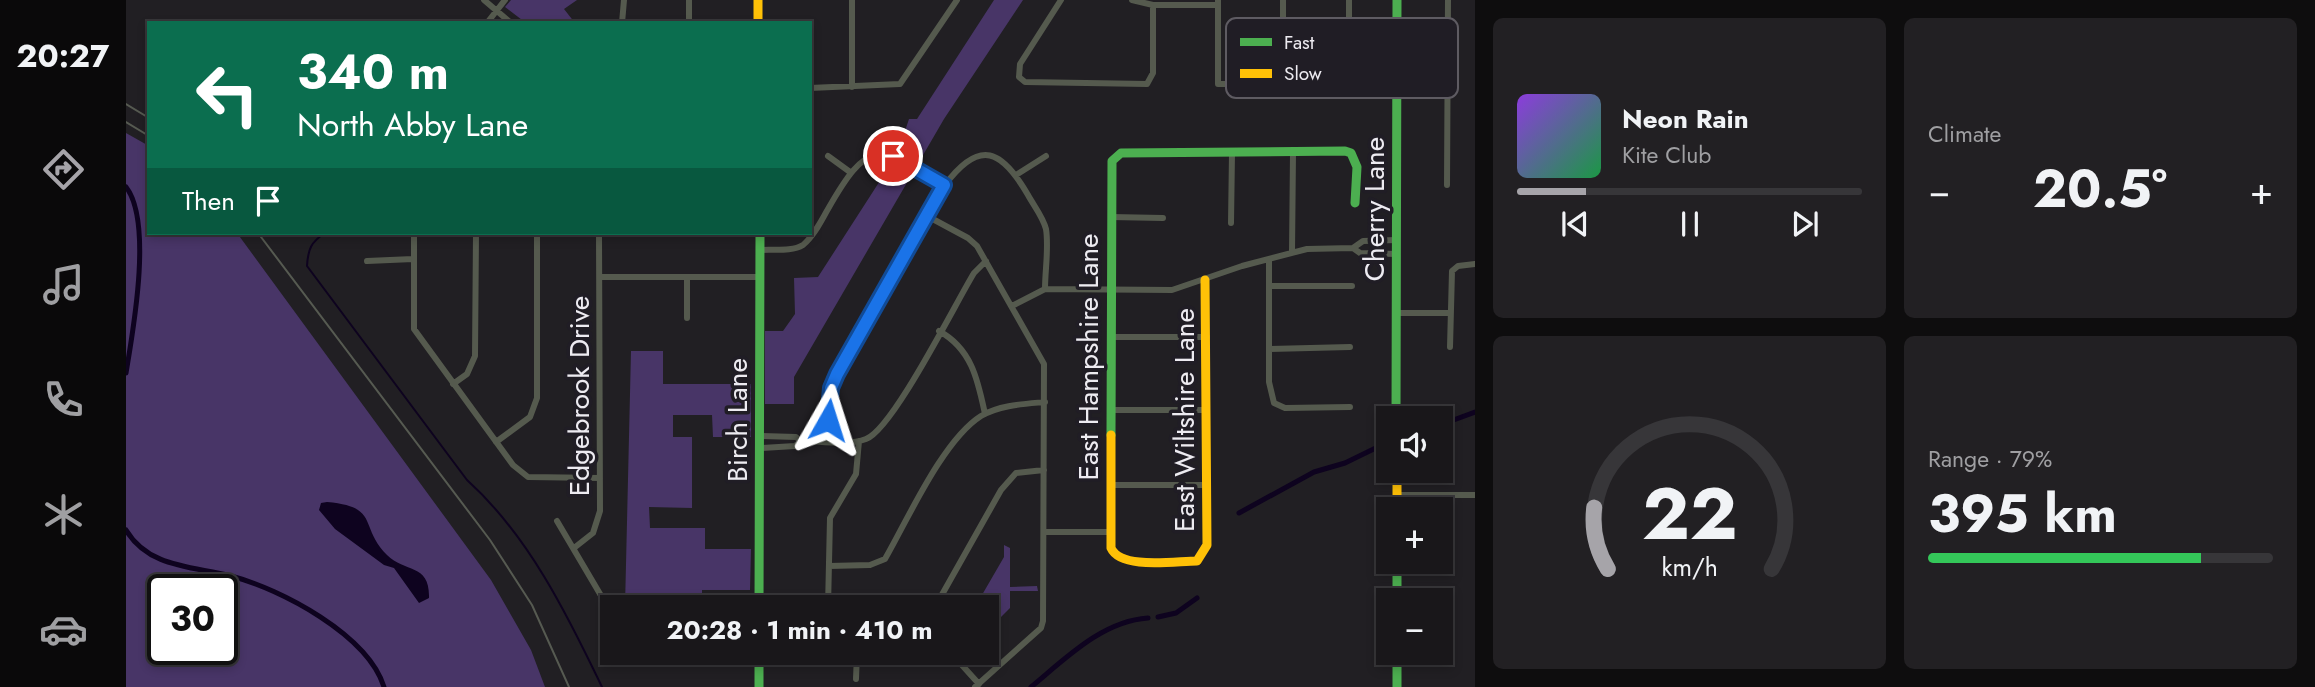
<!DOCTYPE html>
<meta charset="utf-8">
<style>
:root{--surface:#19171a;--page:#222023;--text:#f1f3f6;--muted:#9f9fa2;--line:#373639;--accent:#a6a4a9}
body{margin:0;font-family:Jost,sans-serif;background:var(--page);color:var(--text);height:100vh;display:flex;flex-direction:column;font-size:26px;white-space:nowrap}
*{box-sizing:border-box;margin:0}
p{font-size:23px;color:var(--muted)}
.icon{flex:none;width:38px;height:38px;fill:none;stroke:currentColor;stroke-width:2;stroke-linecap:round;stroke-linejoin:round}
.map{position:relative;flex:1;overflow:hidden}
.sheet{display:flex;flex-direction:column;gap:18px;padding:18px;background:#0e0d0e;width:840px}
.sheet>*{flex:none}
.guide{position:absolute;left:21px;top:21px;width:665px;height:214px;border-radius:0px;box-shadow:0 4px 10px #0003,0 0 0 2px var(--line);background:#0b6e4f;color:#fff;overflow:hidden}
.controls{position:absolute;left:1250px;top:406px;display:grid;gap:14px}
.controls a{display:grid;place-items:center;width:77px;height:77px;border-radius:0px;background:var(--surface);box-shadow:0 4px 10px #0003,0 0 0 2px var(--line);font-size:35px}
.speed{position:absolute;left:21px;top:574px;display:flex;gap:14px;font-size:35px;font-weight:700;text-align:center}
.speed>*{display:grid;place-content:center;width:91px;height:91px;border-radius:50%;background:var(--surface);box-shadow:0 4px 10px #0003,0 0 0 2px var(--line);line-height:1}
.speed .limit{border:4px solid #111;border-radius:10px;background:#fff;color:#111}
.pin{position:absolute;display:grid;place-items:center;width:60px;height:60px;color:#fff;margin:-30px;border:4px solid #fff;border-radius:50%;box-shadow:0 2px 7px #0007}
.me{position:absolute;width:77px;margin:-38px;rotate:6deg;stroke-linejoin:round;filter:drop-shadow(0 0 5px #0008)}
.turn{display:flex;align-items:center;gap:24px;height:147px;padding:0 35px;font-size:32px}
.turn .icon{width:91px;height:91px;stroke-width:2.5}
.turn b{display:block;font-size:49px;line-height:60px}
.then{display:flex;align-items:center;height:66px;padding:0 35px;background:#0003;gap:14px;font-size:26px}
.big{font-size:52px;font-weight:700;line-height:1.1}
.sheet .tile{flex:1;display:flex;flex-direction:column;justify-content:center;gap:10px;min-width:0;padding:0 24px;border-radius:10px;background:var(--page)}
.sheet .dial{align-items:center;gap:0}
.dial svg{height:182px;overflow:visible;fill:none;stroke:var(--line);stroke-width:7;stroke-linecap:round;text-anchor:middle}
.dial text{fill:var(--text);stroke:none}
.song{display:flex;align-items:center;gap:21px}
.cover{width:84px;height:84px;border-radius:10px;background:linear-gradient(135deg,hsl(270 70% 55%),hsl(140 70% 35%))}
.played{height:7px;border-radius:4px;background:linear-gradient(90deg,var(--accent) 20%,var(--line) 20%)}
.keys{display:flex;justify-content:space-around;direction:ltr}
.heat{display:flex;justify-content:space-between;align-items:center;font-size:38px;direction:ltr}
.charge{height:10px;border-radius:5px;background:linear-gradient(90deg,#34c759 79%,var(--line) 0)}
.sheet .tiles{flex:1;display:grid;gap:18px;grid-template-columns:repeat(2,1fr)}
.trip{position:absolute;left:474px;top:595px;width:399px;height:70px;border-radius:0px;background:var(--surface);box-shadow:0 4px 10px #0003,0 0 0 2px var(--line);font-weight:700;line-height:70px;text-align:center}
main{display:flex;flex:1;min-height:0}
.dock{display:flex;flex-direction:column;width:126px;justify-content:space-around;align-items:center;background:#0a090a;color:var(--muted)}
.dock .icon{width:49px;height:49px}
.dock .active{color:var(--accent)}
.dock b{font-size:32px;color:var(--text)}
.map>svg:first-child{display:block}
.green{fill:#483567;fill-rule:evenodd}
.water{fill:#0e031f}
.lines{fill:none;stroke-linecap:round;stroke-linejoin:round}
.stream{stroke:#0e031f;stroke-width:2}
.canal{stroke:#0e031f;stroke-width:5}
.street{stroke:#555a4e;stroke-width:6}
.fast{stroke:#4caf50;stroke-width:9}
.slow{stroke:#ffc107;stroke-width:9}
.rail{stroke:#565a51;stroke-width:2}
.route-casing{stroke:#114b97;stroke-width:18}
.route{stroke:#1a73e8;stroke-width:12}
.labels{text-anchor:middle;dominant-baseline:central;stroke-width:7;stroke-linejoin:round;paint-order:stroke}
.street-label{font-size:28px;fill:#edebf1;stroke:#201d25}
.key{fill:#201d25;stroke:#5e5b62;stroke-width:2}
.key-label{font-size:19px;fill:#edebf1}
</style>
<main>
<nav class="dock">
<b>20:27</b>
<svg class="icon active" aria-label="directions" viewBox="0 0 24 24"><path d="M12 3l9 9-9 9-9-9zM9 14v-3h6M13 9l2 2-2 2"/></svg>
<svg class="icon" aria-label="music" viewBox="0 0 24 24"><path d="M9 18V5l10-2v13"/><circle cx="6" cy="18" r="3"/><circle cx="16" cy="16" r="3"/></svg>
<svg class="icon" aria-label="phone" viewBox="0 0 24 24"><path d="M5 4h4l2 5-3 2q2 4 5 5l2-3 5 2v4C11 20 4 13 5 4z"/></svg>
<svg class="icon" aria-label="climate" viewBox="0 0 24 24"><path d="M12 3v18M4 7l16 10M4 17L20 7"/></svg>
<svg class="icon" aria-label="car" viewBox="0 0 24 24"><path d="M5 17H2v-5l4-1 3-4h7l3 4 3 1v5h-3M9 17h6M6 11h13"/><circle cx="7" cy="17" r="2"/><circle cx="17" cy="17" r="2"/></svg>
</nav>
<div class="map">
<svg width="1349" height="687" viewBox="0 0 1349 687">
<rect width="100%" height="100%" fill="#211f23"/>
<path class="green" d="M385 0H451L438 9 449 23H400L379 7Z
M868 0H897L818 119 668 377V404H639V331H657L669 314 668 278 692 277 759 173 761 158 773 149 783 119H791Z
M0 133 23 146V233H111L365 580 405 650 419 687H0ZM37 590H96V649H37Z
M505 351H537V384H625V437H587L586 415H547V437H566V508L523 507 524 528H579V549H625L624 590H576V602H580V607H499Z
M878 545 884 548V587L911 586 912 591H884V608L861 631V607H849L878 557Z"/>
<path class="water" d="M201 502C255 507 232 526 261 555 279 573 304 563 303 598L293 603 268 568 258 565 209 529 193 510 195 503Z"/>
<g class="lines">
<path class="stream" d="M199 233C185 242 182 249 181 266L341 480C402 535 441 614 476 687"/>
<path class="canal" d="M0 187C27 222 7 331 0 373
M1314 425 1349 412
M1113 513 1188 472 1219 463 1262 442
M0 530C23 568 66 566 105 576 155 589 242 635 258 687
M1032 617 1050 613 1071 598
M905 687C939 659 976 621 1022 618"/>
<path class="street" d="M358 0 385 23
M935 0 894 64 893 77 899 82 1021 84 1027 73V5
M1006 0 1027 5H1092
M1092 0V84H1223V0
M1157 0V84
M361 23 379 0
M481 23 496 22
M496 23 498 0
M563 23V0
M726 87V0
M684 88 774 84 831 0
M702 156 724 172
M890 175 920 156
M1321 185 1322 0
M803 217 842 238 851 246 918 364 917 621 915 628 849 687
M985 217 1037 218
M1105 223 1106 153
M288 233V329L387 465 402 477 474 478
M1227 248 1237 241 1270 240
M634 250C647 249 666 252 677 245 688 236 695 221 702 209 743 137 752 146 819 185
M1166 252 1167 153
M1143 259V382L1148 403 1159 408 1224 407
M241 261 287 259
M474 277H634
M561 277V318
M1145 286H1226
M886 306 919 289 1046 290 1116 266 1181 249 1227 248 1234 253 1270 254
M1270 313H1324
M813 331C846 349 852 381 859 414
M985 337H1081
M1324 347 1326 271 1332 266 1349 264
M1143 349 1224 347
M327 384 341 374 349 356 350 233
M985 410H1081
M634 436 670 437 675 441C694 441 722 446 740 439 767 429 829 304 848 273L860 261
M700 441 702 403 711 374 819 185C854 138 876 150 902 195 908 206 917 217 920 229 923 248 919 270 919 289
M370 442 404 417 411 398V233
M634 448 669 446 675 441
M985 485H1081
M1271 495H1349
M431 521 477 599 497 601
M919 532H985
M448 548 467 533 474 511 473 233
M703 566 744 565 759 559C782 519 817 440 855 416 874 405 898 404 919 402
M702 607 704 518 730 474 733 441
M809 607 875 490 890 473 918 470
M825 653 853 684
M730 679 731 653"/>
<path class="fast" d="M1270 418 1271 0
M985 435 986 161 995 153 1219 151 1225 153 1231 167 1229 203
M1271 562V600
M633 607 634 233
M633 653V687
M1271 653V687"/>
<path class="slow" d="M632 0V23
M985 435V548C995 570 1049 561 1071 561L1081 545 1079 280
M1271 471V509"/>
<path class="rail" d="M0 104 23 118
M0 122 23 136
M132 233 364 540 406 605 443 687"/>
</g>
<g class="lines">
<g class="route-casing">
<path id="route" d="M702 420 705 388 711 374 818 185 767 156"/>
</g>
<use href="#route" class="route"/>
</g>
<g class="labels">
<g class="street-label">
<text transform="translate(1248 209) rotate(-90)">Cherry Lane</text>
<text transform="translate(962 357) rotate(-90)">East Hampshire Lane</text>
<text transform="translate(453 396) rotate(-90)">Edgebrook Drive</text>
<text transform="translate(611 420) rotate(-90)">Birch Lane</text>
<text transform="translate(1058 420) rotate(-90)">East Wiltshire Lane</text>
</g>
</g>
<rect x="1100" y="18" width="232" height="80" rx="10" class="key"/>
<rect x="1114" y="38" width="32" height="8" fill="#4caf50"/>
<rect x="1114" y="69" width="32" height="9" fill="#ffc107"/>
<g class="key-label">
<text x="1158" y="49">Fast</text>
<text x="1158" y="80">Slow</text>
</g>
</svg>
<div class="controls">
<a><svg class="icon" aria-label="sound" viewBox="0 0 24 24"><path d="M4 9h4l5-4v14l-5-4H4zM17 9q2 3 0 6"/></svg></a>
<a>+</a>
<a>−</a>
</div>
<div class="speed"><div class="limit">30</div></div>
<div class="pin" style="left:767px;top:156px;background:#d93025"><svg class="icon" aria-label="arrive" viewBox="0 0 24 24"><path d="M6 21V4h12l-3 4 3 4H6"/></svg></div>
<svg class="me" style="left:702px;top:420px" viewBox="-20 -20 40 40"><path d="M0-17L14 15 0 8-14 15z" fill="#1a73e8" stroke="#fff" stroke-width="4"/></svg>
<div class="trip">20:28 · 1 min · 410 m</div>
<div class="guide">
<div class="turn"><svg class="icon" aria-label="left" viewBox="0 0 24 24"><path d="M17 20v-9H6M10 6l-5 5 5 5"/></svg><div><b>340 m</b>North Abby Lane</div></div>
<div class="then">Then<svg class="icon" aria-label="arrive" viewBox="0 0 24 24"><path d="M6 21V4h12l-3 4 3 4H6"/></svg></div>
</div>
</div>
<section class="sheet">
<div class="tiles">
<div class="tile">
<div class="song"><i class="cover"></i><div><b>Neon Rain</b><p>Kite Club</p></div></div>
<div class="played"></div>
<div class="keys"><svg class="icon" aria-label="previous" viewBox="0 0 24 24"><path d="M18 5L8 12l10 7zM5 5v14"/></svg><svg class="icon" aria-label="pause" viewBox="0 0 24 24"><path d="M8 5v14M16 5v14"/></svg><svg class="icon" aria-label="next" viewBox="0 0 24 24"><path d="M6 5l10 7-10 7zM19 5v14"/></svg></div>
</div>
<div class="tile"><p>Climate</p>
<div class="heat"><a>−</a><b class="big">20.5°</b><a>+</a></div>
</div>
<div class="tile dial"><svg viewBox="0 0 100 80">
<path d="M14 69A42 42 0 1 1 86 69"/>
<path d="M14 69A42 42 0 0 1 8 42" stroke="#a6a4a9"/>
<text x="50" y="56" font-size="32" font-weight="700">22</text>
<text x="50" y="72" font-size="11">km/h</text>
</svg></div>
<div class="tile"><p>Range · 79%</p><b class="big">395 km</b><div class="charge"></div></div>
</div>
</section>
</main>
